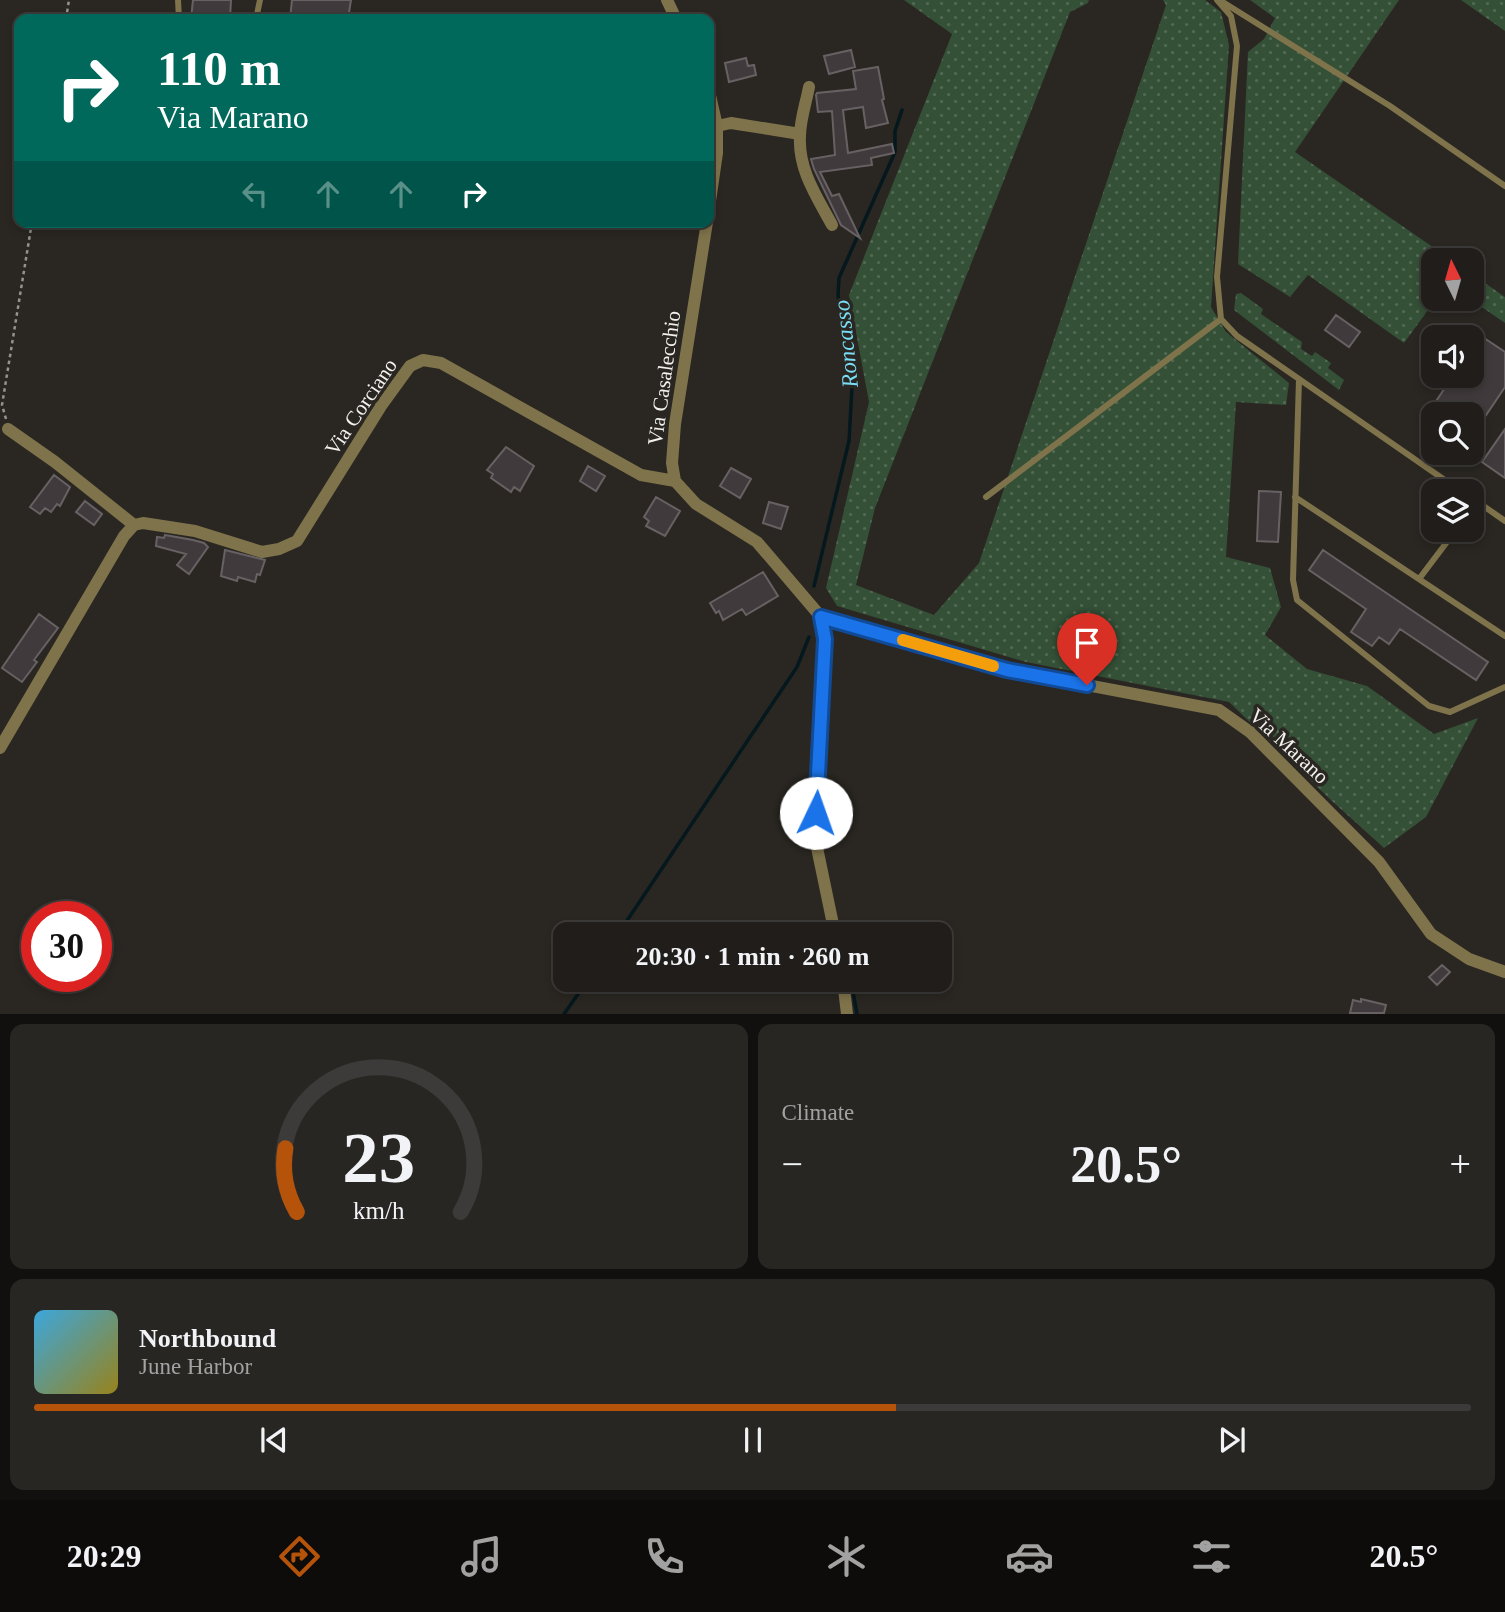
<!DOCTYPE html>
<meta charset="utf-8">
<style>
:root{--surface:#201d1a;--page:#282623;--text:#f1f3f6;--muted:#a2a2a2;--line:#3d3b39;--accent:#b45309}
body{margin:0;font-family:"Times New Roman",serif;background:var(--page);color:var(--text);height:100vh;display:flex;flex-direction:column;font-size:26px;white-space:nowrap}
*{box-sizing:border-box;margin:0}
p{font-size:23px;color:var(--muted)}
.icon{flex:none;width:38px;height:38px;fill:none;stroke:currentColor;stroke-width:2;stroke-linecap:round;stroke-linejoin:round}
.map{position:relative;height:1014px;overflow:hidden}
.sheet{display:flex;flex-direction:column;gap:10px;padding:10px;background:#12100e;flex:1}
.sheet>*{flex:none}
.top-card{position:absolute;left:14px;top:14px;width:700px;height:214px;border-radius:14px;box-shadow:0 4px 10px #0003,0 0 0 2px var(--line);background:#00695c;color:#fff;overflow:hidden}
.needle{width:46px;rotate:355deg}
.tools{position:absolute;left:1421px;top:248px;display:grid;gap:14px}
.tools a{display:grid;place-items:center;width:63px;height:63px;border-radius:14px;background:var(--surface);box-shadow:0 4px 10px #0003,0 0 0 2px var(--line);font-size:35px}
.speed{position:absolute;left:21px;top:901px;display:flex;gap:14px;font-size:35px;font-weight:700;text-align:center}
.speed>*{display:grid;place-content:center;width:91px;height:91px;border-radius:50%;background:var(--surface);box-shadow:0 4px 10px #0003,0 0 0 2px var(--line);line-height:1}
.speed .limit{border:10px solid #d22;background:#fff;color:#111}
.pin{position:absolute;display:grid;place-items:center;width:60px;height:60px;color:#fff;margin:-72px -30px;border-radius:50% 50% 50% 0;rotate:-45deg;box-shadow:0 0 7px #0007}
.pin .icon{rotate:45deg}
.me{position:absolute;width:77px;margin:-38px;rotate:3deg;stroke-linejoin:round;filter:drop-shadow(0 0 5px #0008)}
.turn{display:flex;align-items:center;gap:24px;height:147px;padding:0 28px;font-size:32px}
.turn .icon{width:91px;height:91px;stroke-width:2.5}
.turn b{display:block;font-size:49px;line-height:60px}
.lanes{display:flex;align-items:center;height:66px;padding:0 28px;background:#0003;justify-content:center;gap:35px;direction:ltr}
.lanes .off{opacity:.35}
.big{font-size:52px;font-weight:700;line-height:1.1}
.sheet .widget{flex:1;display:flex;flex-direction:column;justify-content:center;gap:10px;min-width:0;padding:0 24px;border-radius:14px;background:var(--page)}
.sheet .dial{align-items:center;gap:0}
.dial svg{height:182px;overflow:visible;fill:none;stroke:var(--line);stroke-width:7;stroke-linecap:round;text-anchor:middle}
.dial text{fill:var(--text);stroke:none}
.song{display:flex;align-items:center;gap:21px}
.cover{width:84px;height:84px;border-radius:10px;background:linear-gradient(135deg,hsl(200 70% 55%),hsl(50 70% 35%))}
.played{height:7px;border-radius:4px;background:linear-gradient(90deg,var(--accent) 60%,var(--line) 60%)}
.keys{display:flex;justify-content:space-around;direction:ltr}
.heat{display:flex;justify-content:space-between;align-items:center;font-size:38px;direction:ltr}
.sheet .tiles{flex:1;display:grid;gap:10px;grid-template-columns:1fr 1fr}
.widget:last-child{grid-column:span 2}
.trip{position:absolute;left:553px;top:922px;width:399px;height:70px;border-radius:14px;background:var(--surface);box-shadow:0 4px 10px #0003,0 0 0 2px var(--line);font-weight:700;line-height:70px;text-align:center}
.menu{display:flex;height:112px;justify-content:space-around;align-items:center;background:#0d0c0a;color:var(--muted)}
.menu .icon{width:49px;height:49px}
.menu .on{color:var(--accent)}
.menu b{font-size:32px;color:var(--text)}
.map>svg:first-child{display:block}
.green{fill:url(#green-dots)}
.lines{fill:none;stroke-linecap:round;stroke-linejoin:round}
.stream{stroke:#04181d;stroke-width:3.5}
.building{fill:#403a3c;stroke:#686164;stroke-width:2}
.path{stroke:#95938f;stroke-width:2.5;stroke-dasharray:3.5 3.5;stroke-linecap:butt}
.lane{stroke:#7f734b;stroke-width:6}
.street{stroke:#7f734b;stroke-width:12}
.route-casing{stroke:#114b97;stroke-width:18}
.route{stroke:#1a73e8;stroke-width:12}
.slow{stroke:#f59e0b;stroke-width:12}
.labels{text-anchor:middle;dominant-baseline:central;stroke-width:7;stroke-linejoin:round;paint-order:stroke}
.street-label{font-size:21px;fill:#f3f1ee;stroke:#2a2722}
.water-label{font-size:23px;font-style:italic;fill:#79ddf6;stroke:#2a2722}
</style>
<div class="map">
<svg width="1505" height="1014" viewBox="0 0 1505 1014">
<defs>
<pattern id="green-dots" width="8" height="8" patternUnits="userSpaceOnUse" patternTransform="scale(1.75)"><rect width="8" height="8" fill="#345036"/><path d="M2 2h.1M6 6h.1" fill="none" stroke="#526a53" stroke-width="1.8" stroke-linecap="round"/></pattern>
</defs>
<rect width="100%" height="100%" fill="#2a2722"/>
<path class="green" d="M904 0H1089L1088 3 1070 12 875 508 856 585 934 615 979 563 1166 5 1163 0H1205L1221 12 1229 45 1211 307 1226 332 1289 383 1286 405 1236 402 1226 557 1270 568 1281 607 1265 635 1307 669 1367 686 1434 734 1478 718 1426 817 1384 848 1332 801 1229 702 1026 662 837 606 826 588 869 402 849 295 952 34Z
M1250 0H1399L1295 152 1453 261H1433V299H1436L1404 343 1308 275 1290 297 1238 264 1248 52 1264 39 1275 18Z
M1461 0H1505V31Z
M1472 274 1505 297V323L1470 299Z
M1241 293 1263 309 1261 314 1302 342 1301 349 1312 356 1315 352 1331 363 1328 368 1344 380 1339 390 1234 310 1236 294Z"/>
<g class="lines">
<path class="stream" d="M814 586 849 441 853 369 838 296 839 278 895 152V131L902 110
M618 934 797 667 809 637
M851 980 857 1014
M564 1014 588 980"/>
</g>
<path class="building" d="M193 0H231L230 19H191Z
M292 0H351L348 19H290Z
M851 50 855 67 829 74 824 56Z
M746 58 748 66 754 65 756 75 729 82 725 63Z
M878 67 884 99 882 100 888 123 866 128 863 107 843 110 848 153 892 144 894 153 871 158 872 165 820 172 832 196 839 194 860 238 841 225 814 169 811 159 835 155 832 111 818 112 816 95 817 93 856 89 853 71Z
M1336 315 1360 332 1349 347 1325 330Z
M1481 336 1505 352V387L1472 436V415H1433V430L1422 422 1453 376H1472V349Z
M1505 429V478L1482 462Z
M506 447 534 466 520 491 514 487 511 492 491 478 493 474 487 470Z
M588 466 605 476 596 491 580 481Z
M731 468 751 479 740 498 720 486Z
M54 475 70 487 60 506 57 504 51 512 45 508 40 514 30 507Z
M1259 491 1281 492 1278 542 1257 541Z
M656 497 680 511 665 536 646 526 649 521 644 517Z
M85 501 102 514 94 525 76 512Z
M769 502 788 507 781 529 763 523Z
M165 535 193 540 204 543 208 547 189 574 177 565 186 554 156 546 157 537 164 538Z
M225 550 265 560 260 575 257 574 255 582 238 577 237 581 221 576Z
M1323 550 1488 662 1476 680 1400 629 1389 644 1379 637 1372 646 1351 632 1366 609 1309 570Z
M763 572 778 596 746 615 742 609 723 620 719 611 716 613 710 603Z
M39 614 58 628 34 660 37 662 22 682 2 668Z
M1442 965 1450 972 1437 985 1429 977Z
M1361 999 1386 1005 1384 1013H1350L1353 1000 1361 1002Z"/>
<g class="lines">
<path class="path" d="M66 19 69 0
M6 419 2 405 32 222"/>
<path class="lane" d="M178 0 179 19
M1217 0 1231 16 1237 46 1217 277 1221 319 1237 336 1462 492
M1221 1 1390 106 1505 186
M256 19 260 0
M1299 379 1293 580 1297 600 1429 706 1450 712 1505 687
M986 497 1221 319
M1295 497 1505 636
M1472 498 1505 521
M1419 579 1456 530"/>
<path class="street" d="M667 0 676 19
M809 87C806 103 800 120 800 136 798 170 817 197 832 225
M709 91 717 126V153L709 208
M717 126 731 123 800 134
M707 222 675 424 672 463 675 481 696 504 757 542 821 617 825 639 815 838 835 934
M8 429 55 462 134 525
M821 617 1007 670 1219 710 1250 732 1379 862 1431 934 1469 959 1505 972
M0 748 124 536 134 525 143 523 195 531 262 552 279 549 297 541 381 406 410 366 423 360 441 363 641 475 675 481
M843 980 847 1014"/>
</g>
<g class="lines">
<g class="route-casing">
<path id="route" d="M816 813 825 639 821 617 1007 670 1087 685"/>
</g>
<use href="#route" class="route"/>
<path class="slow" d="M903 640 993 666"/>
</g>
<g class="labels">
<g class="street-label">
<text transform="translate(664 378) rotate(-82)">Via Casalecchio</text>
<text transform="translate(361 407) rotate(-56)">Via Corciano</text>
<text transform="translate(1289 746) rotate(43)">Via Marano</text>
</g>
<g class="water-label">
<text transform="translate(846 344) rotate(-96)">Roncasso</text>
</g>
</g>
</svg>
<div class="tools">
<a><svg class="needle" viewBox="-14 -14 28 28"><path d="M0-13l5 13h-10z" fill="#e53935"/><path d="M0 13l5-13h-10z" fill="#a2a2a2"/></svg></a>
<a><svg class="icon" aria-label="sound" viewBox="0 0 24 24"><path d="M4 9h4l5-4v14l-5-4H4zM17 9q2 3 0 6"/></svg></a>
<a><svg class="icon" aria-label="search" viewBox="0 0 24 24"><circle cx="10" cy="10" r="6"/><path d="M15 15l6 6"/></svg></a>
<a><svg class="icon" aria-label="layers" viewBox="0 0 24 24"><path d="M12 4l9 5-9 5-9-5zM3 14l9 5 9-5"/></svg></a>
</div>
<div class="speed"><div class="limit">30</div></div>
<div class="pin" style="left:1087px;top:685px;background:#d93025"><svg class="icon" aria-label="arrive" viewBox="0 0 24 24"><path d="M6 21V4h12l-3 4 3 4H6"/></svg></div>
<svg class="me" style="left:816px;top:813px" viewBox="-20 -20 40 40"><circle r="19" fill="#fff"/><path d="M0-13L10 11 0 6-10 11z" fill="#1a73e8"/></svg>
<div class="trip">20:30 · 1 min · 260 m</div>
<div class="top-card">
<div class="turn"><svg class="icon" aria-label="right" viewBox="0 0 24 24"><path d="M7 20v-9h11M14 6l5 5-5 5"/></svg><div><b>110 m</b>Via Marano</div></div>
<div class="lanes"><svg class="icon off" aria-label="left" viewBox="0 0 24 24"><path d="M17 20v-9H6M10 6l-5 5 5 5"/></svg><svg class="icon off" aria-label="ahead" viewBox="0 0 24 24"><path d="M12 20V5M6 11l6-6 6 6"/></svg><svg class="icon off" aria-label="ahead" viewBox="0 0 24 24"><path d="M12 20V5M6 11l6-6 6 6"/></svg><svg class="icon" aria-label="right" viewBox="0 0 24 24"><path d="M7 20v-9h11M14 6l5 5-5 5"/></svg></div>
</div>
</div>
<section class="sheet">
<div class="tiles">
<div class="widget dial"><svg viewBox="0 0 100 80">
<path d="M14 69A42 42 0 1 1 86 69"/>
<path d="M14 69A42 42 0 0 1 9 41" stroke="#b45309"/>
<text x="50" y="56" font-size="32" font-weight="700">23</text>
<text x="50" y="72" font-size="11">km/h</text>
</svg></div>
<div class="widget"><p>Climate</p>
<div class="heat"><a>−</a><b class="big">20.5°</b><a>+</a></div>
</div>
<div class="widget">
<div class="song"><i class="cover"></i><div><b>Northbound</b><p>June Harbor</p></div></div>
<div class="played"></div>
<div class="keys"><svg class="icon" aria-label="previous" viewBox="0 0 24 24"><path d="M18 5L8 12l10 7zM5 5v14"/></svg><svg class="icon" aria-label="pause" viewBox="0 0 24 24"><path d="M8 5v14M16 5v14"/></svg><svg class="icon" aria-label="next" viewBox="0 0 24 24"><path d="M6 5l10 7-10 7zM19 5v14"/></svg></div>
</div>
</div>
</section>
<nav class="menu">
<b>20:29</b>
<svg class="icon on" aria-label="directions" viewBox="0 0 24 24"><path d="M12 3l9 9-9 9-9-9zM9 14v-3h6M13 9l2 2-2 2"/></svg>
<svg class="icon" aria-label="music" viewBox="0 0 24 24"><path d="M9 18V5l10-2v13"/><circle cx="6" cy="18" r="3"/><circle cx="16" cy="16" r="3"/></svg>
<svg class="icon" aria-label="phone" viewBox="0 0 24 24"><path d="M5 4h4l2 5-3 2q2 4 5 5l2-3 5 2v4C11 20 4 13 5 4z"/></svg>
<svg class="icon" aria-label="climate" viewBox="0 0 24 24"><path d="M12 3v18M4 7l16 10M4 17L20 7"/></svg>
<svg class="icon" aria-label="car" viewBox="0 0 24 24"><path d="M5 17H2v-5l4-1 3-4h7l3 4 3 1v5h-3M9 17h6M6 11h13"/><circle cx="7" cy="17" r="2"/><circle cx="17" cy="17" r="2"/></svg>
<svg class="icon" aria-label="filters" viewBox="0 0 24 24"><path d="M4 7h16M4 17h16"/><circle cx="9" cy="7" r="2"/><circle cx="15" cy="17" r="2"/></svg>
<b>20.5°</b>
</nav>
